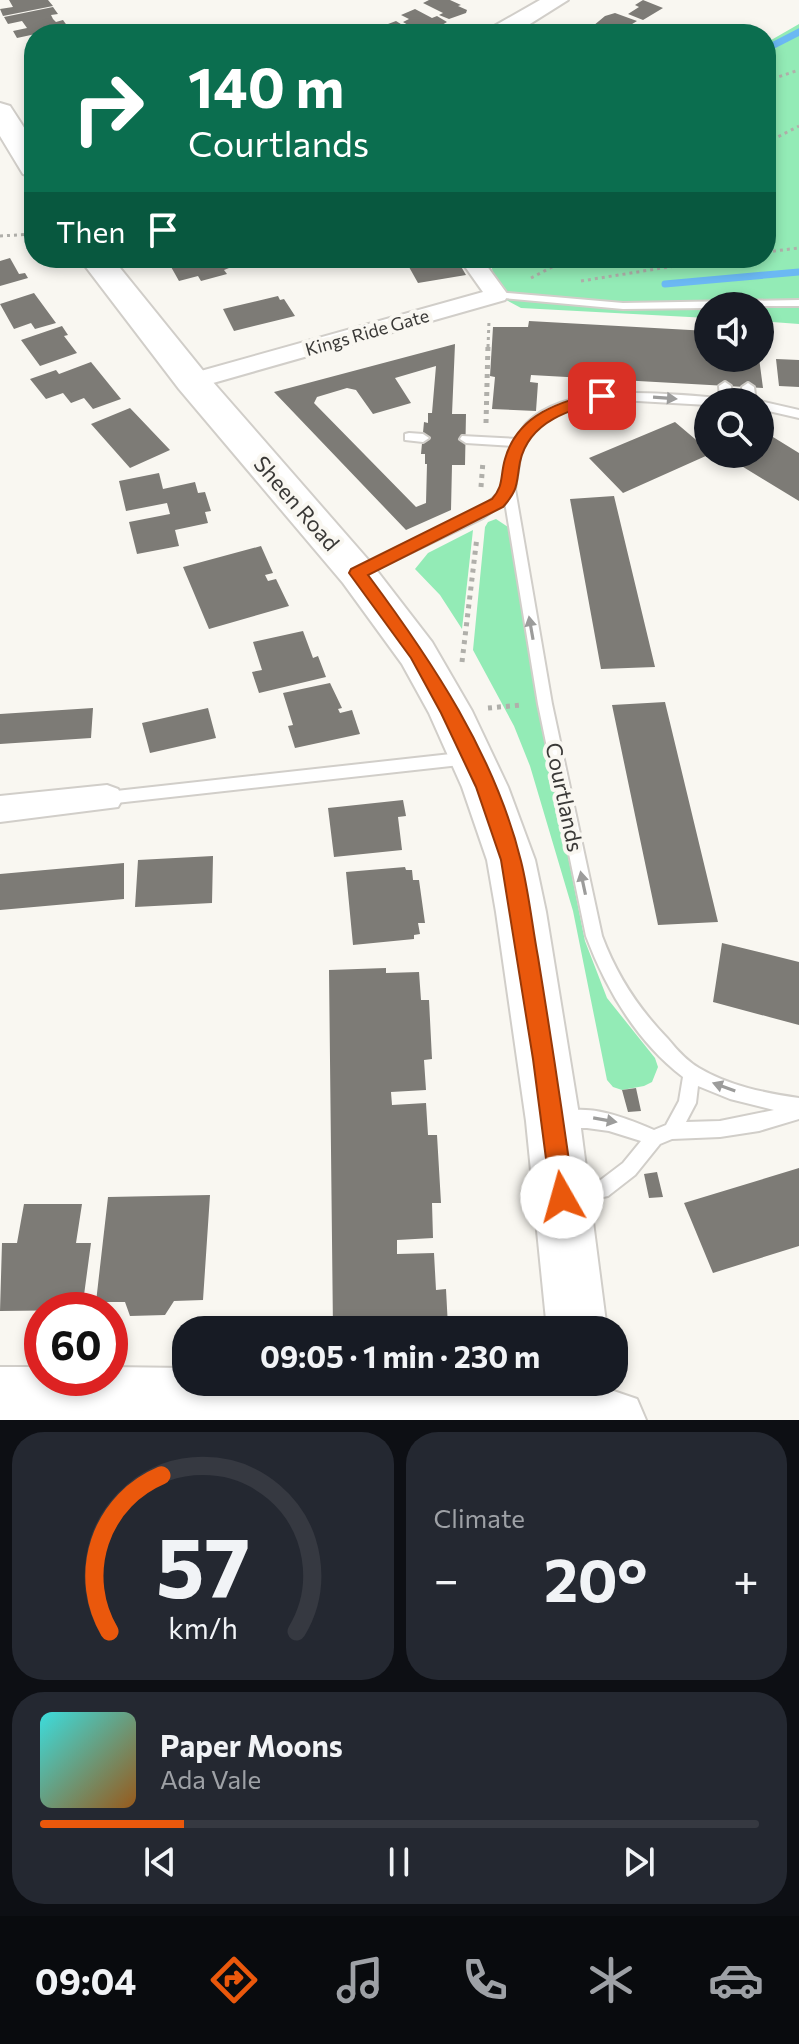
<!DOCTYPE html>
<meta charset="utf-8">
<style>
:root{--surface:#171b24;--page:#242831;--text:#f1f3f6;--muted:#9ea1a6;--line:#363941;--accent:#ea580c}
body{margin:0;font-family:Commissioner,sans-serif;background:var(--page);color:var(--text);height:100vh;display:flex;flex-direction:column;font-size:30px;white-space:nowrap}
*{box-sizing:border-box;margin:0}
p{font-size:26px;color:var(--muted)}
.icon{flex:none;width:44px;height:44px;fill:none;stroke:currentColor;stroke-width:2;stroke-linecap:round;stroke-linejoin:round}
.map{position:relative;height:1420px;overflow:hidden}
.sheet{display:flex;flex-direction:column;gap:12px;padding:12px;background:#0d0f14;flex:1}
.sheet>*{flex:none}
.banner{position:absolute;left:24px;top:24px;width:752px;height:244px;border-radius:32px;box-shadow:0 4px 12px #0003;background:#0b6e4f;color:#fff;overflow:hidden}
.buttons{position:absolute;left:694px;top:292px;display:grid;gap:16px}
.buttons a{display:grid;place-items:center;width:80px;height:80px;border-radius:50%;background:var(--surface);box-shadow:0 4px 12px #0003;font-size:40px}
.speed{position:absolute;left:24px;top:1292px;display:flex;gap:16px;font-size:40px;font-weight:700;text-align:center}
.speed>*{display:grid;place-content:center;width:104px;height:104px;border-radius:50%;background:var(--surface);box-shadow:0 4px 12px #0003;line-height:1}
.speed .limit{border:12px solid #d22;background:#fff;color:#111}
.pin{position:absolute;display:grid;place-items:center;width:68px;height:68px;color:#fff;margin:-34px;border-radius:16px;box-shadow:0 4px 12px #0006}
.me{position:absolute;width:88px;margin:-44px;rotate:353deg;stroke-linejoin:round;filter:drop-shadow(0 0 6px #0008)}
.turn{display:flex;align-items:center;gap:28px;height:168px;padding:0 32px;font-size:36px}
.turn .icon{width:104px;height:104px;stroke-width:2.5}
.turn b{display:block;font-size:56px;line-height:68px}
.then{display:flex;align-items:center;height:76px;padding:0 32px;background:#0003;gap:16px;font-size:30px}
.big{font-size:60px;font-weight:700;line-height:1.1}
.sheet .tile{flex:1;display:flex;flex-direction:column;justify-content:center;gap:12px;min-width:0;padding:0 28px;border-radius:32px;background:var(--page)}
.sheet .dial{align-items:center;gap:0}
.dial svg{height:208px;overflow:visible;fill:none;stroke:var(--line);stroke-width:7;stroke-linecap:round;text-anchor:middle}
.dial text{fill:var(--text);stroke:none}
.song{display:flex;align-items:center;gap:24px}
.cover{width:96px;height:96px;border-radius:12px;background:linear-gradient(135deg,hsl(180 70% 55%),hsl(30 70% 35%))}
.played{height:8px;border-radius:4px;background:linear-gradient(90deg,var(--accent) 20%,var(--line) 20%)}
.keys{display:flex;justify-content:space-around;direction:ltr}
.heat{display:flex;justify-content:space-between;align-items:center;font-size:44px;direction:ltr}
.sheet .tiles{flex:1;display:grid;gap:12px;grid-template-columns:1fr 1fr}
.tile:last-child{grid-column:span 2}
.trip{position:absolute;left:172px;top:1316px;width:456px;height:80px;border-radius:32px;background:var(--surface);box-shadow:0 4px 12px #0003;font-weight:700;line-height:80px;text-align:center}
.tab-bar{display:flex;height:128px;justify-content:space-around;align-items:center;background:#090b0e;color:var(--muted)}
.tab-bar .icon{width:56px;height:56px}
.tab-bar .active{color:var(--accent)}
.tab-bar b{font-size:36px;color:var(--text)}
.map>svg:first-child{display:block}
.green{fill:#93ebb6}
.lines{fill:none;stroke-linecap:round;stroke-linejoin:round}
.stream{stroke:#6bb8f3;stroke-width:7}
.building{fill:#7d7b76;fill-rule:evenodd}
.service-casing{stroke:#d1cec9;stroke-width:4}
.minor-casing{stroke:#d1cec9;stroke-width:4}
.tertiary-casing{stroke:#d1cec9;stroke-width:4}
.secondary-casing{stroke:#d1cec9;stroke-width:4}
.primary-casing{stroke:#d1cec9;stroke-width:4}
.path-far1{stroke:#b0afaa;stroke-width:3;stroke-dasharray:3 4;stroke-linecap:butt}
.path{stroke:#b0afaa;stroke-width:5;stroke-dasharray:4 5;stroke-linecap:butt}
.service{fill:#fff;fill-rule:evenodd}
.minor{fill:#fff;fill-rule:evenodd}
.tertiary{fill:#fff;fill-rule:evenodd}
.secondary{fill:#fff;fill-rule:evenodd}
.primary{fill:#fff;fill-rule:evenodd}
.oneway{fill:#9c9c9b}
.route{fill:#ea580c;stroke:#983908;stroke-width:2}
.labels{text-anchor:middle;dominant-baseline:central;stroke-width:8;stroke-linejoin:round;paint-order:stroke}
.far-street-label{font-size:18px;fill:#3a3937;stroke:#f9f7f1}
.street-label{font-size:22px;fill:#3a3937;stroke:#f9f7f1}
</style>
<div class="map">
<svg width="799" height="1420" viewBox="0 0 799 1420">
<rect width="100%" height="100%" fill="#f9f7f1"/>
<path class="green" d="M799 24V324L760 321V306H708V318L521 308 497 295 490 258H766V43Z
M496 519 508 527 533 681 585 941 607 998 655 1058 658 1067 652 1082 644 1086 622 1090 613 1087 607 1080 573 911 530 766 514 726 473 650 485 527 488 522Z
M473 530 462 629 440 595 415 569 428 553Z"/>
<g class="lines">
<path class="stream" d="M766 49 799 32
M665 284 799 272"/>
</g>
<path class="building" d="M9 0H48L53 6 3 16 0 9 13 7Z
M429 0H450L461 5 458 6 467 10 466 13 449 19 439 15 443 13 423 3Z
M643 0 663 8 643 20 628 14 639 7 635 5Z
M53 7 58 14 51 15 53 19 56 22 63 20 68 27 17 38 13 31 27 28 22 21 8 24 4 17Z
M415 9 432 18 437 16 447 22 435 29 421 26 415 29 403 22 409 19 401 15Z
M615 13 637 21 616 34 593 26 605 16Z
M396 21 412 31 408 33 410 34H392L380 27Z
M10 258 19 274 25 273 28 278 0 286V261Z
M166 258H222L229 268 224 270 227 274 201 281 198 276 179 281Z
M456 258 466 275 418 283 409 267Z
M34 293 56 323 35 329 31 323 14 329 0 304Z
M278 296 280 300 284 299 295 316 234 331 223 309Z
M529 321 708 331V358H759L763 388 531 375 530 382 538 383 536 411 492 409 495 377 490 376 493 327H528Z
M62 326 68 335 64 336 77 353 40 366 21 340Z
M455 344 452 414H466L465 465H452L451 510 406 530 274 392ZM436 366 432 413H428V423L424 422 421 454H425V464H427L426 503 416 507 314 403 317 397 347 388 356 390 373 414 411 403 395 378Z
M776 359 799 360V387L779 386Z
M91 362 121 399 93 409 84 398 71 403 63 393 46 399 30 379 56 370 59 374Z
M130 408 170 450 130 468 91 424Z
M675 422 708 450V455L623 493 589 458Z
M760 429 799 453V501L722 454H760Z
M159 473 163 489 195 482 198 493 205 492 211 511 205 512 208 523 175 530 179 546 137 554 129 522 170 514 167 503 126 511 119 481Z
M614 496 655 667 601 669 570 499Z
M261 546 273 573 265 575 268 581 276 579 289 606 209 629 183 567Z
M303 631 313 658 318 656 326 677 259 693 252 672 262 670 253 642Z
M330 683 342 708 338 709 340 713 352 710 360 734 295 748 288 726 293 725 283 693Z
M665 702 718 922 658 925 612 705Z
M93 708 91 738 0 744V714Z
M208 708 216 738 150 753 142 723Z
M403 800 406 816 398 817 402 850 334 857 328 808Z
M213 856 212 903 135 907 138 860Z
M124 863V899L0 910V874Z
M405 867 406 870H412L413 880H419L425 923H418L420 934 414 935V939L353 945 346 872Z
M722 943 799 962V1025L713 1002Z
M386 968V973L419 972 421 1000H429L432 1059 424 1060 426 1090 391 1092 392 1105 426 1103 428 1135H437L441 1203H432L433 1238 397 1240V1254L434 1253 436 1290 446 1289 448 1327 333 1330 329 970Z
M636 1088 641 1111 628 1112 622 1090Z
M799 1168V1246L713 1273 684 1203Z
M657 1172 663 1197 649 1198 644 1174Z
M210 1195 203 1300 174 1301 165 1315 130 1316 125 1302H96L108 1197Z
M24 1204H82L76 1243H91L82 1310 0 1311 2 1243H17Z"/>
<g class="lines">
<g class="service-casing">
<path id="service" d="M497 292 623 303 799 300V306H708V308L623 309 493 297V293Z
M725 382 731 386 732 402H708V405L620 400 587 404 560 412 535 428 521 452 515 489 552 704 602 936C617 976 638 1008 668 1039 677 1050 687 1061 699 1068 729 1086 765 1093 799 1098V1119L759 1131 720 1137 672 1139 660 1144 635 1175 608 1196 570 1204 564 1201 561 1195 564 1189 598 1182 623 1163 641 1141 609 1131 587 1128H562L556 1126 553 1120 556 1114C587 1102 626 1118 654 1130L666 1125 679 1101 683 1077C637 1042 606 989 586 936L538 704 505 502 483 518 362 576H352L351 573 352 570 475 512C497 497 502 493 507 465 508 458 508 453 512 446L466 443 460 439 462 436 517 439C520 434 523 427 527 423 568 381 667 394 720 398L719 386ZM698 1086 730 1099 774 1110 720 1121 686 1122 696 1103Z
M748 383 754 387 756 402H744L742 387Z
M760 401 799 410V418L760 409V402H757Z
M409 433 423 434 429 438 423 442 405 440V434Z
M469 752 474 754 476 758 474 762 469 764 107 804 102 802 100 798 102 794 107 792Z"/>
</g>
<g class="minor-casing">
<path id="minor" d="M459 258H481L508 295 505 300 192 389 183 386 180 381 183 376 483 292Z
M107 785 118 789 123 798 118 807 0 822V796Z"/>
</g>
<g class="tertiary-casing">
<path id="tertiary" d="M540 0H568L514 34H485L489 29Z"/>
</g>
<g class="secondary-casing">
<path id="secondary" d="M0 1367H42V1378H110V1367L186 1368V1382H587L637 1399 646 1420H0Z"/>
</g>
<g class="primary-casing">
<path id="primary" d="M0 103 10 106 34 143V177L23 174 0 136Z
M79 258H112L205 373 371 563 432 642 472 711 508 787 535 860 546 912 580 1121 607 1330H547L526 1121 496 912 487 860 462 787 429 713 402 664 343 583 179 389Z
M553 1382H613L617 1420H555Z"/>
</g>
<path class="path-far1" d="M766 81 799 70
M766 143 799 126
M0 236 34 234
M766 252 799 248
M531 278 569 258
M581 281 725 258
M488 347 489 321"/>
<path class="path" d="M486 423 488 345
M481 487 483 461
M462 662 477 537
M488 708 522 705"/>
<use href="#service" class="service"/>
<use href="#minor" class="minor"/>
<use href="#tertiary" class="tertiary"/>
<use href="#secondary" class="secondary"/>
<use href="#primary" class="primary"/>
</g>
<defs><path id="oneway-solid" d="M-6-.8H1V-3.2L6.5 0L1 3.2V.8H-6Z" transform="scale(2)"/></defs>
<g class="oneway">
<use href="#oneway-solid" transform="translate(665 398) rotate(4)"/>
<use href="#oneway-solid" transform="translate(531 628) rotate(-100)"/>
<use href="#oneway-solid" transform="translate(583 883) rotate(-102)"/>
<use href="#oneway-solid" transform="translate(724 1087) rotate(-160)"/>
<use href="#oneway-solid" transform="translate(605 1120) rotate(10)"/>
</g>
<path class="route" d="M602 391 608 393V400C572 409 529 420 520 462 516 484 519 489 503 507L368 575C432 661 495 755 521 861 529 893 532 925 538 957 551 1037 563 1116 574 1197L570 1205 562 1208 554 1205 551 1197 533 1059 501 860 476 787 441 713 411 658 349 573 351 569 492 499C504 486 500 476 505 459 518 413 561 402 602 391Z"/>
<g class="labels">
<g class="far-street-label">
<text transform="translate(367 332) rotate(-16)">Kings Ride Gate</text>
</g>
<g class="street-label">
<text transform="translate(297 503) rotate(49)">Sheen Road</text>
<text transform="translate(565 797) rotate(78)">Courtlands</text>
</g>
</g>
</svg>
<div class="buttons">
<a><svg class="icon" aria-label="sound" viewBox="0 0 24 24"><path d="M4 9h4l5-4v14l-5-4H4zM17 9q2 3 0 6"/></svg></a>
<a><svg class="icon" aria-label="search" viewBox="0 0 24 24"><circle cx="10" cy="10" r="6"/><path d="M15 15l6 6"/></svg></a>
</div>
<div class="speed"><div class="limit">60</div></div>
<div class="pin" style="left:602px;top:396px;background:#d93025"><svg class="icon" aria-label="arrive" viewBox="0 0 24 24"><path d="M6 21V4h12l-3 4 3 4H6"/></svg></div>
<svg class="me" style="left:562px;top:1197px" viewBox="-20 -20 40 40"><circle r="19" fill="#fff"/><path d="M0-13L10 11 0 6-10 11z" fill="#ea580c"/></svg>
<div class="trip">09:05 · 1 min · 230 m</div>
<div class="banner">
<div class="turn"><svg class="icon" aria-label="right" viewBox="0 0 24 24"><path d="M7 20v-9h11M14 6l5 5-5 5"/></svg><div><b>140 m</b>Courtlands</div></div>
<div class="then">Then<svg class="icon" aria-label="arrive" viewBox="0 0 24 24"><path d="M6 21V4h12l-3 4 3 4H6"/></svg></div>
</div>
</div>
<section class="sheet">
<div class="tiles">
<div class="tile dial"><svg viewBox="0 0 100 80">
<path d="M14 69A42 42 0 1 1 86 69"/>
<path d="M14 69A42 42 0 0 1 34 9" stroke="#ea580c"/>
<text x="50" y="56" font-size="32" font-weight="700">57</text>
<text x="50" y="72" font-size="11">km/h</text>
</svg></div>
<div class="tile"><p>Climate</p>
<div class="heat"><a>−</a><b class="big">20°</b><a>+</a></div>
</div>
<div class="tile">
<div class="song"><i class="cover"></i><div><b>Paper Moons</b><p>Ada Vale</p></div></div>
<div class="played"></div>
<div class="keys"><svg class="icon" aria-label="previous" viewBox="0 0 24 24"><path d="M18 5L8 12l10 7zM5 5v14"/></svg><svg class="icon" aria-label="pause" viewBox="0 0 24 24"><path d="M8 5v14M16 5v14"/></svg><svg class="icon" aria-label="next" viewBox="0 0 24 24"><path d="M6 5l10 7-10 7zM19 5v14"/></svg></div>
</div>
</div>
</section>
<nav class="tab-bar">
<b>09:04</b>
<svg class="icon active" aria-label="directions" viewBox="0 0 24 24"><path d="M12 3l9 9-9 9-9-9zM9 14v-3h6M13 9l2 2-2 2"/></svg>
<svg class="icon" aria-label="music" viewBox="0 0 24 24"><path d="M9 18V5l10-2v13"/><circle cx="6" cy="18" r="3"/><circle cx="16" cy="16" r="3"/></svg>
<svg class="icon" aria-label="phone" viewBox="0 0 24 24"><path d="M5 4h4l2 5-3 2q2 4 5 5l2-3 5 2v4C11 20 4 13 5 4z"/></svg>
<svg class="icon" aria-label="climate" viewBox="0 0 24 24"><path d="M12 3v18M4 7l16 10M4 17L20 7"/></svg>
<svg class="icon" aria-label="car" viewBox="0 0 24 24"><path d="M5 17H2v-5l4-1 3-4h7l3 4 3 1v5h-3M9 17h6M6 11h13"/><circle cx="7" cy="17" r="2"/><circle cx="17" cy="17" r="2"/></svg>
</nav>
